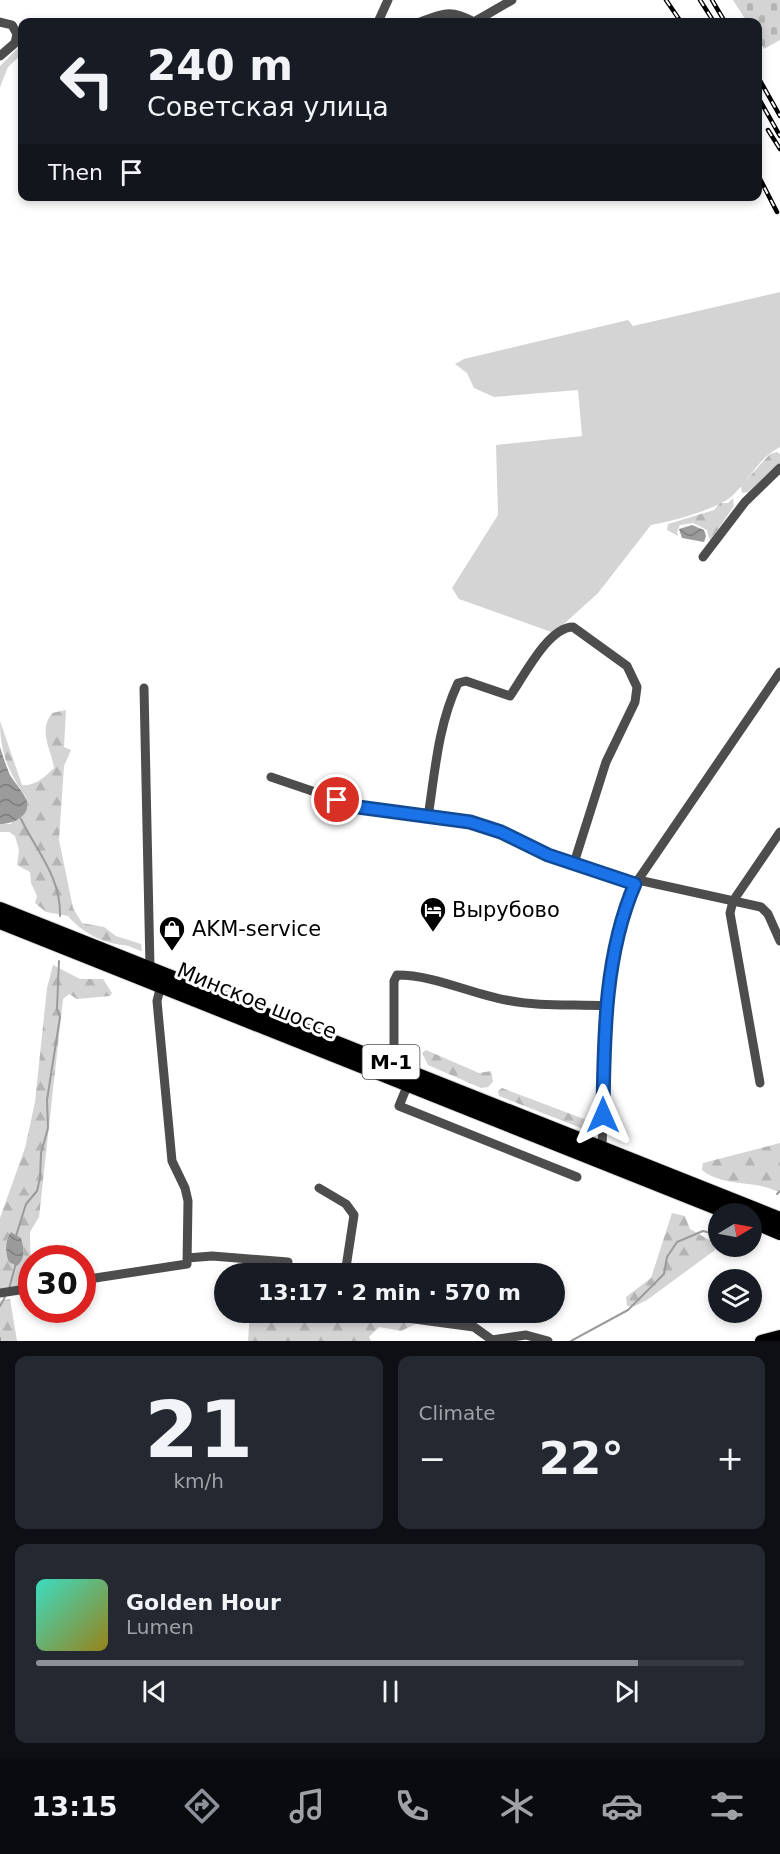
<!DOCTYPE html>
<meta charset="utf-8">
<style>
:root{--surface:#171b24;--page:#242831;--text:#f1f3f6;--muted:#9ea1a6;--line:#363941;--accent:#8c9099}
body{margin:0;font-family:"DejaVu Sans",sans-serif;background:var(--page);color:var(--text);height:100vh;display:flex;flex-direction:column;font-size:22px;white-space:nowrap}
*{box-sizing:border-box;margin:0}
p{font-size:20px;color:var(--muted)}
.icon{flex:none;width:33px;height:33px;fill:none;stroke:currentColor;stroke-width:2;stroke-linecap:round;stroke-linejoin:round}
.map{position:relative;height:1341px;overflow:hidden}
.details{display:flex;flex-direction:column;gap:15px;padding:15px;background:#0d0f14;flex:1}
.details>*{flex:none}
.top-card{position:absolute;left:18px;top:18px;width:744px;height:183px;border-radius:12px;box-shadow:0 3px 9px #0003;background:#171b24;color:var(--text);overflow:hidden}
.needle{width:39px;rotate:80deg}
.tools{position:absolute;left:708px;top:1203px;display:grid;gap:12px}
.tools a{display:grid;place-items:center;width:54px;height:54px;border-radius:50%;background:var(--surface);box-shadow:0 3px 9px #0003;font-size:30px}
.speed{position:absolute;left:18px;top:1245px;display:flex;gap:12px;font-size:30px;font-weight:700;text-align:center}
.speed>*{display:grid;place-content:center;width:78px;height:78px;border-radius:50%;background:var(--surface);box-shadow:0 3px 9px #0003;line-height:1}
.speed .limit{border:9px solid #d22;background:#fff;color:#111}
.pin{position:absolute;display:grid;place-items:center;width:51px;height:51px;color:#fff;margin:-26px;border:3px solid #fff;border-radius:50%;box-shadow:0 2px 6px #0007}
.me{position:absolute;width:66px;margin:-33px;rotate:0deg;stroke-linejoin:round;filter:drop-shadow(0 0 4px #0008)}
.turn{display:flex;align-items:center;gap:21px;height:126px;padding:0 30px;font-size:27px}
.turn .icon{width:78px;height:78px;stroke-width:2.5}
.turn b{display:block;font-size:42px;line-height:51px}
.then{display:flex;align-items:center;height:57px;padding:0 30px;background:#0003;gap:12px;font-size:22px}
.big{font-size:45px;font-weight:800;line-height:1.1}
.details .card{flex:1;display:flex;flex-direction:column;justify-content:center;gap:9px;min-width:0;padding:0 21px;border-radius:12px;background:var(--page)}
.details .dial{align-items:center;gap:0}
.dial b{font-size:78px;line-height:1}
.song{display:flex;align-items:center;gap:18px}
.cover{width:72px;height:72px;border-radius:9px;background:linear-gradient(135deg,hsl(170 70% 55%),hsl(50 70% 35%))}
.played{height:6px;border-radius:3px;background:linear-gradient(90deg,var(--accent) 85%,var(--line) 85%)}
.keys{display:flex;justify-content:space-around;direction:ltr}
.heat{display:flex;justify-content:space-between;align-items:center;font-size:33px;direction:ltr}
.details .tiles{flex:1;display:grid;gap:15px;grid-template-columns:1fr 1fr}
.card:last-child{grid-column:span 2}
.trip{position:absolute;left:214px;top:1263px;width:351px;height:60px;border-radius:30px;background:var(--surface);box-shadow:0 3px 9px #0003;font-weight:800;line-height:60px;text-align:center}
.tabs{display:flex;height:96px;justify-content:space-around;align-items:center;background:#090b0e;color:var(--muted)}
.tabs .icon{width:42px;height:42px}
.tabs .on{color:var(--accent)}
.tabs b{font-size:27px;color:var(--text)}
.map>svg:first-child{display:block}
.grass{fill:#d4d4d4}
.forest{fill:url(#forest-firs);fill-rule:evenodd}
.cemetery{fill:url(#cemetery-stones)}
.water{fill:url(#water-waves)}
.lines{fill:none;stroke-linecap:round;stroke-linejoin:round}
.stream{stroke:#9b9b9b;stroke-width:2}
.major-casing{stroke:#dbdbdb;stroke-width:14}
.highway-casing{stroke:#dbdbdb;stroke-width:16}
.minor{stroke:#4d4d4d;stroke-width:9}
.major{stroke:#000;stroke-width:12}
.highway{stroke:#000;stroke-width:14}
.rail-casing{stroke:#000;stroke-width:4.5}
.rail{stroke:#fff;stroke-width:2;stroke-dasharray:7;stroke-linecap:butt}
.route-casing{stroke:#114b97;stroke-width:15}
.route{stroke:#1a73e8;stroke-width:10}
.labels{text-anchor:middle;dominant-baseline:central;stroke-width:6;stroke-linejoin:round;paint-order:stroke}
.shield{fill:#fff;stroke:#4c4c4c;stroke-width:1.5}
.shield-label{font-size:20px;font-weight:bold;fill:#000}
.poi-label{font-size:21px;fill:#000;stroke:#fff;text-anchor:start}
.street-label{font-size:21px;fill:#000;stroke:#fff}
</style>
<div class="map">
<svg width="780" height="1341" viewBox="0 0 780 1341">
<defs>
<pattern id="forest-firs" width="22" height="20" patternUnits="userSpaceOnUse" patternTransform="scale(1.5)"><rect width="22" height="20" fill="#d4d4d4"/><path d="M5 1l3.5 6h-7zM16 11l3.5 6h-7z" fill="#b4b4b4"/></pattern>
<pattern id="cemetery-stones" width="16" height="16" patternUnits="userSpaceOnUse" patternTransform="scale(1.5)"><rect width="16" height="16" fill="#d4d4d4"/><path d="M2 7V4a2 2 0 0 1 4 0v3zM10 15v-3a2 2 0 0 1 4 0v3z" fill="#b4b4b4"/></pattern>
<pattern id="water-waves" width="16" height="10" patternUnits="userSpaceOnUse" patternTransform="scale(1.5)"><rect width="16" height="10" fill="#9b9b9b"/><path d="M0 5q4-4 8 0t8 0" fill="none" stroke="#7c7c7c"/></pattern>
</defs>
<rect width="100%" height="100%" fill="#fff"/>
<path class="grass" d="M22 44V54L8 67 0 87V66Z
M780 292V447C758 458 749 481 731 497 714 510 673 521 651 525L598 593 554 633 459 599 452 588 498 515 496 445 582 436 578 390 494 397 474 388 467 373 455 364 464 359 628 320 633 326Z"/>
<path class="forest" d="M777 452 780 454V463L748 492 742 493 741 486 770 454Z
M733 498 734 506 710 541 707 530 693 523 680 525 677 532 678 536 667 530 668 524 714 510 720 503H728Z
M66 710 64 747 71 750 64 766 59 840 73 908 82 923 104 927 116 936 141 944 142 951C136 950 131 946 124 945 104 944 81 932 68 916L46 912 35 903 37 896 31 883 30 872 17 865 19 850 15 836 9 832H0V824H11L26 797C8 772 0 752 0 721L22 785C34 787 46 776 54 768 51 748 38 732 52 713Z
M53 965 80 979H103L112 993 110 996 77 999 69 994 63 999 39 1217 30 1232 31 1283 0 1289V1218L25 1148 35 1102 47 988ZM11 1232 21 1238C24 1248 26 1259 17 1266 9 1255 2 1244 11 1232Z
M426 1050 479 1073 491 1071 493 1082 488 1087 481 1088 428 1065 422 1053Z
M502 1088 597 1124V1129L591 1132 499 1096 498 1091Z
M780 1143V1193C757 1179 723 1188 702 1170L703 1163Z
M672 1213 685 1216 690 1229 713 1242 715 1250 647 1300 635 1306H627L626 1297 651 1278Z
M10 1299 17 1341H0V1301Z
M250 1313H340L416 1324 401 1331 379 1327 369 1337 371 1341H248Z"/>
<path class="cemetery" d="M733 0H780V40L764 49 758 39V22H747Z"/>
<path class="water" d="M692 525 704 530 706 536 704 542 682 538 679 529Z
M0 747C3 756 6 766 10 775 14 782 20 788 24 795 35 813 16 824 0 824Z
M11 1232 21 1238C24 1248 26 1259 17 1266L9 1262C5 1254 5 1239 11 1232Z"/>
<g class="lines">
<path class="stream" d="M21 819C37 852 61 877 60 916
M777 1194 780 1191
M16 1236 26 1204 37 1191 40 1178 41 1153 48 1128 47 1100 60 1017 57 1009 59 961
M9 1289 16 1263
M0 1306 5 1297
M0 1338V1341
M571 1341 628 1310 664 1274 667 1257 677 1242 703 1231 715 1234"/>
<g class="major-casing">
<path id="major" d="M761 1341 780 1336"/>
</g>
<g class="highway-casing">
<path id="highway" d="M0 909 780 1219
M0 922 732 1214
M752 1221 780 1233"/>
</g>
<path class="minor" d="M0 22 12 25 17 34 15 43 0 56
M378 22 388 0
M420 22C444 13 451 9 474 22L512 0
M703 557 745 502 780 468
M144 688 150 967
M271 777 359 807 470 822 501 832 548 855 635 884
M428 817C435 772 438 725 458 683L466 681 510 696C523 678 548 627 573 627L627 666 637 687 635 702 606 762 574 863
M638 880 761 907 768 914 780 941
M394 1064V981L397 975C434 975 469 993 506 1000 540 1007 573 1004 607 1006
M760 1083 730 913 733 901 780 832
M408 1084 399 1106 577 1177
M602 1147 607 1006 619 934 626 906 638 880 780 672
M319 1188 346 1204 354 1215 345 1274
M187 1258 212 1256 288 1262
M82 1280 187 1264 188 1201 185 1188 172 1161 157 1001 161 985
M0 1293 32 1288
M362 1312 474 1327 492 1340 526 1335 548 1341"/>
<use href="#major" class="major"/>
<use href="#highway" class="highway"/>
<g class="rail-casing">
<path id="rail" d="M666 0 681 22
M700 0 714 22
M712 0 725 22
M758 77 780 116
M758 97 780 136
M768 130 780 149
M758 175 777 212"/>
</g>
<use href="#rail" class="rail"/>
</g>
<g class="lines">
<g class="route-casing">
<path id="route" d="M337 800 358 807 470 822 501 832 548 855 635 884C604 955 604 1039 603 1115"/>
</g>
<use href="#route" class="route"/>
</g>
<defs>
<g id="hotel-pin" transform="scale(1.35)"><path d="M0 17L-7.5 6A9.5 9.5 0 1 1 7.5 6Z" fill="#000" stroke="#fff"/><path d="M-6-4.5h1.5V1H6V5H4.5V3h-9V5H-6ZM-4 0a1.8 1.8 0 1 1 3.6 0ZM.5 0V-2.5h3Q6-2.5 6 0Z" fill="#fff"/></g>
<g id="shop-pin" transform="scale(1.35)"><path d="M0 17L-7.5 6A9.5 9.5 0 1 1 7.5 6Z" fill="#000" stroke="#fff"/><path d="M-5-2.5h2.3a2.7 3.5 0 0 1 5.4 0H5L5.5 6h-11ZM-1.5-2.5h3a1.5 2.3 0 0 0-3 0Z" fill="#fff"/></g>
</defs>
<g fill-rule="evenodd">
<use href="#hotel-pin" x="433" y="910"/>
<use href="#shop-pin" x="172" y="929"/>
</g>
<g class="labels">
<rect class="shield" x="362.5" y="1045" width="57" height="34" rx="4.5"/>
<g class="shield-label">
<text x="391" y="1062">М-1</text>
</g>
<g class="poi-label">
<text x="452" y="910">Вырубово</text>
<text x="192" y="929">AKM-service</text>
</g>
<g class="street-label">
<text transform="translate(257 1001) rotate(22)">Минское шоссе</text>
</g>
</g>
</svg>
<div class="tools">
<a><svg class="needle" viewBox="-14 -14 28 28"><path d="M0-13l5 13h-10z" fill="#e53935"/><path d="M0 13l5-13h-10z" fill="#9ea1a6"/></svg></a>
<a><svg class="icon" aria-label="layers" viewBox="0 0 24 24"><path d="M12 4l9 5-9 5-9-5zM3 14l9 5 9-5"/></svg></a>
</div>
<div class="speed"><div class="limit">30</div></div>
<div class="pin" style="left:337px;top:800px;background:#d93025"><svg class="icon" aria-label="arrive" viewBox="0 0 24 24"><path d="M6 21V4h12l-3 4 3 4H6"/></svg></div>
<svg class="me" style="left:603px;top:1115px" viewBox="-20 -20 40 40"><path d="M0-17L14 15 0 8-14 15z" fill="#1a73e8" stroke="#fff" stroke-width="4"/></svg>
<div class="trip">13:17 · 2 min · 570 m</div>
<div class="top-card">
<div class="turn"><svg class="icon" aria-label="left" viewBox="0 0 24 24"><path d="M17 20v-9H6M10 6l-5 5 5 5"/></svg><div><b>240 m</b>Советская улица</div></div>
<div class="then">Then<svg class="icon" aria-label="arrive" viewBox="0 0 24 24"><path d="M6 21V4h12l-3 4 3 4H6"/></svg></div>
</div>
</div>
<section class="details">
<div class="tiles">
<div class="card dial"><b>21</b><p>km/h</p></div>
<div class="card"><p>Climate</p>
<div class="heat"><a>−</a><b class="big">22°</b><a>+</a></div>
</div>
<div class="card">
<div class="song"><i class="cover"></i><div><b>Golden Hour</b><p>Lumen</p></div></div>
<div class="played"></div>
<div class="keys"><svg class="icon" aria-label="previous" viewBox="0 0 24 24"><path d="M18 5L8 12l10 7zM5 5v14"/></svg><svg class="icon" aria-label="pause" viewBox="0 0 24 24"><path d="M8 5v14M16 5v14"/></svg><svg class="icon" aria-label="next" viewBox="0 0 24 24"><path d="M6 5l10 7-10 7zM19 5v14"/></svg></div>
</div>
</div>
</section>
<nav class="tabs">
<b>13:15</b>
<svg class="icon on" aria-label="directions" viewBox="0 0 24 24"><path d="M12 3l9 9-9 9-9-9zM9 14v-3h6M13 9l2 2-2 2"/></svg>
<svg class="icon" aria-label="music" viewBox="0 0 24 24"><path d="M9 18V5l10-2v13"/><circle cx="6" cy="18" r="3"/><circle cx="16" cy="16" r="3"/></svg>
<svg class="icon" aria-label="phone" viewBox="0 0 24 24"><path d="M5 4h4l2 5-3 2q2 4 5 5l2-3 5 2v4C11 20 4 13 5 4z"/></svg>
<svg class="icon" aria-label="climate" viewBox="0 0 24 24"><path d="M12 3v18M4 7l16 10M4 17L20 7"/></svg>
<svg class="icon" aria-label="car" viewBox="0 0 24 24"><path d="M5 17H2v-5l4-1 3-4h7l3 4 3 1v5h-3M9 17h6M6 11h13"/><circle cx="7" cy="17" r="2"/><circle cx="17" cy="17" r="2"/></svg>
<svg class="icon" aria-label="filters" viewBox="0 0 24 24"><path d="M4 7h16M4 17h16"/><circle cx="9" cy="7" r="2"/><circle cx="15" cy="17" r="2"/></svg>
</nav>
